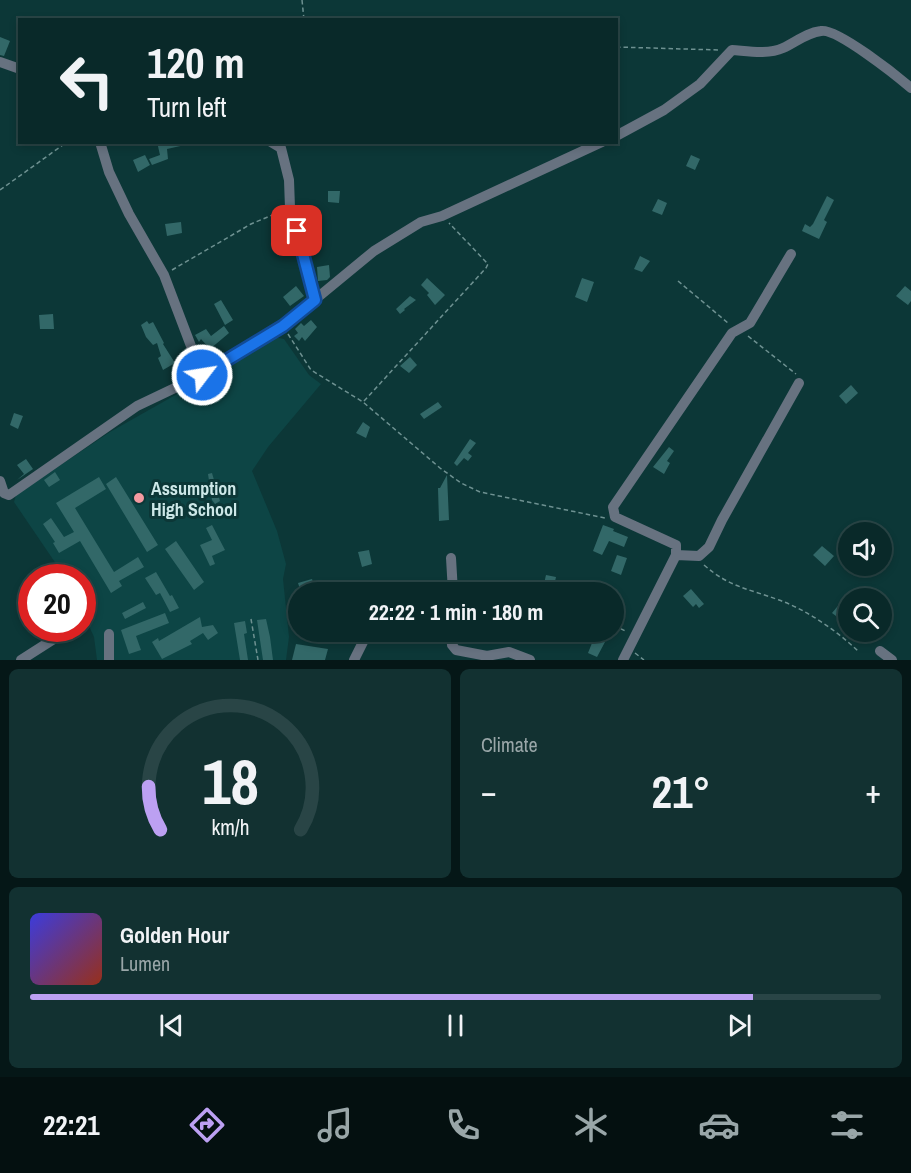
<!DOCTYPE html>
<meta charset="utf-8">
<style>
:root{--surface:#092929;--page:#123131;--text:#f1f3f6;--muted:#99a6a8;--line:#294546;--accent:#bca0f2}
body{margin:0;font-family:"Archivo Narrow",sans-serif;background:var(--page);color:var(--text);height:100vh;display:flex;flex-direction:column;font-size:22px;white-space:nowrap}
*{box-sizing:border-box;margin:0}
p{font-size:20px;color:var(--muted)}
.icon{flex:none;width:33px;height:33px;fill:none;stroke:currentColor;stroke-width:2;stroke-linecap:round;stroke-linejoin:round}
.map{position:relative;height:660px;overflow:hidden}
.panel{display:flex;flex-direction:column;gap:9px;padding:9px;background:#051717;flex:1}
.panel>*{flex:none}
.top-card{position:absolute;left:18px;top:18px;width:600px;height:126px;border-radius:0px;box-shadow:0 3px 9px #0003,0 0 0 2px var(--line);background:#092929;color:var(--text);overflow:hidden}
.controls{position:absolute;left:838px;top:522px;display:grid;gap:12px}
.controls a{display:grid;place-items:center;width:54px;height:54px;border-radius:50%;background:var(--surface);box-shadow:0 3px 9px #0003,0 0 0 2px var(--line);font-size:30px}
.speed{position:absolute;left:18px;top:564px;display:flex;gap:12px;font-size:30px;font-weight:700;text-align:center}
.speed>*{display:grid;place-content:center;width:78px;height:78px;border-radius:50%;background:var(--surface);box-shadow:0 3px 9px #0003,0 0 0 2px var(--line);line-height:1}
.speed .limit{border:9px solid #d22;background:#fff;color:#111}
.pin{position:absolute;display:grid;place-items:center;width:51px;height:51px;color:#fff;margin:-26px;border-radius:12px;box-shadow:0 3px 9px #0006}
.me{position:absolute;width:66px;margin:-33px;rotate:59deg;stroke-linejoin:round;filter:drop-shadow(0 0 4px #0008)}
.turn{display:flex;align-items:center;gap:21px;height:126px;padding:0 30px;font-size:27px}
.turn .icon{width:78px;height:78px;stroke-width:2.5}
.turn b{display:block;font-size:42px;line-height:51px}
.big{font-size:45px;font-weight:800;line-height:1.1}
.panel .card{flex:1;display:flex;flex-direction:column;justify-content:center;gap:9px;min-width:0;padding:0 21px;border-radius:9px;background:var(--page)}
.panel .dial{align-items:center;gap:0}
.dial svg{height:156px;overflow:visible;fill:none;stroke:var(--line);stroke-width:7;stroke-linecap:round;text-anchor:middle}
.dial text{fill:var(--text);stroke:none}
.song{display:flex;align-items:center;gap:18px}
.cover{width:72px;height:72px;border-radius:9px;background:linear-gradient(135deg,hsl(240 70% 55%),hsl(10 70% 35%))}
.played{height:6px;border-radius:3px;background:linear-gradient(90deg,var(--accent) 85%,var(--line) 85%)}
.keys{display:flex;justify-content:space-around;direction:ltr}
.heat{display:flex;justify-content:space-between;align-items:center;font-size:33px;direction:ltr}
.panel .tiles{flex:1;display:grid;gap:9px;grid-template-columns:1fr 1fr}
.card:last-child{grid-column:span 2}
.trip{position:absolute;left:288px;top:582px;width:336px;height:60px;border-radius:30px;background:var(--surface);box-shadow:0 3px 9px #0003,0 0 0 2px var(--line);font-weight:800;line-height:60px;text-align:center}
.tab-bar{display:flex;height:96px;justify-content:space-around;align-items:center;background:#041010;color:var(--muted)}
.tab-bar .icon{width:42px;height:42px}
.tab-bar .active{color:var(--accent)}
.tab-bar b{font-size:27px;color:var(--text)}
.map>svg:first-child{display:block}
.built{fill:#0d4545}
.building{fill:#326868}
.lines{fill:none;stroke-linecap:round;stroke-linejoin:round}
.path{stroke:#6e9191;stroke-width:1.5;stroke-dasharray:4.5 3;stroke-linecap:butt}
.minor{stroke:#677280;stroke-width:10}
.route-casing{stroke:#114b97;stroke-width:15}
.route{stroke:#1a73e8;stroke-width:10}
.poi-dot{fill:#f49aa1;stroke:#0c3737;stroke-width:2}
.labels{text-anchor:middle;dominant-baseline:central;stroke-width:6;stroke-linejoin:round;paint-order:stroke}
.poi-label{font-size:18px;font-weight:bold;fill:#cde8e8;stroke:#0c3737;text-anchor:start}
</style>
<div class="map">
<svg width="911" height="660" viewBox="0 0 911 660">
<rect width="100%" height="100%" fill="#0c3737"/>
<path class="built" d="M274 337 284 339 309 375 321 384 268 447 252 471 277 531 286 564 283 579 289 637 286 660H97L94 637 83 613 82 578 65 577 14 502 16 495 110 432 232 363Z"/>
<path class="building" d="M0 37 10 41 4 56 0 55Z
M157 142H184L185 145 167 149 168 159 152 165 149 159 160 155Z
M145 155 150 165 138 172 133 160Z
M691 155 700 159 695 170 686 166Z
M328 191H340L339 203 328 202Z
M827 196 834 200 824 220 827 222 819 239 802 231 805 224 810 227 813 224Z
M658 199 667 203 662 215 652 211Z
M181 222 182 233 167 236 165 224Z
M640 256 650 261 642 272 634 269Z
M329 265 330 277 327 280 318 281 317 267Z
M427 278 445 295 435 305 427 295 429 293 421 285Z
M582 278 594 282 587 302 575 297Z
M296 286 304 296 290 306 283 297Z
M905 286 911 291V301L908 305 896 296Z
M410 296 416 300 404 309 405 310 400 314 396 309Z
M221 300 233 320 225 325 214 304Z
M53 314 54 329H40L39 315Z
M311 320 317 327 305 341 302 337 299 341 294 336 298 333 295 329 301 323 304 326Z
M147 321 149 324 153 322 164 343 163 344 175 363 163 370 158 358 161 356 157 343 153 345 146 337 141 325Z
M224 326 229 333 210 349 201 339 199 342 195 335 206 329 211 336Z
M410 357 417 365 409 373 400 366Z
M851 385 858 393 846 404 839 396Z
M438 402 442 407 424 419 420 414Z
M14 413 23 416 18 429 10 425Z
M363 422 370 427 366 438 356 433Z
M470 439 476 443 468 453 472 456 468 461 464 458 457 466 454 463Z
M669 447 674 451 667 461 670 463 664 474 653 467Z
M26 459 33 469 17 480 24 474 17 465Z
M55 472 60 480 49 487 44 480Z
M212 473 220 501 215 504 212 500 208 474Z
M447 475 449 520 439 521 438 488H440Z
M99 477 106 489 75 508 114 572 138 557 144 567 119 581 122 586 111 593 80 541 59 553 53 543 55 542 43 524 51 518 64 537 74 532 56 503Z
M116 477 158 545 147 552 106 484Z
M212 525 225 550 212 556 215 564 210 566 200 545 212 540 206 528Z
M603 525 614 529 613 531 628 537 624 547 609 541 602 555 593 551Z
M176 541 204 582 194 590 165 549Z
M822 546 834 556 825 566 813 555Z
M369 550 372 564 362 567 358 552Z
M617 555 627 558 621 575 611 571Z
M156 572 170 596 172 595 179 608 170 612 160 593 156 595 145 578Z
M546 575 556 577 553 590 543 588Z
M312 579 316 592H301L298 583Z
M691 589 704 604 699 608 696 604 693 607 683 596Z
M842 601 847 603 849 610 840 619 832 613Z
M143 602 146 608 125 619 122 613Z
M165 613 169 623 136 636 141 650 129 654 121 630Z
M200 617 202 627 213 625 218 633 208 640 203 633 190 641 192 644 162 659 152 642 158 638 159 641Z
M266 619 270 637 273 660H263L257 620Z
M245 621 247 633 244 634 248 660H240L234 623Z
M851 632H871L874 634 866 644Z
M594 638 605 642 597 657 588 653Z
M296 644 328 649 325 660H292Z"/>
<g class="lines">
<path class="path" d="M302 0 304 20
M616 47 719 50
M0 190 67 142
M172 270 251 224 282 211
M678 281 728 323
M288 334 311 370 363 402 440 468 461 483 480 492 605 518
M748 336 796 374
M364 401 486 268 488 264 449 223
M704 565C729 587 749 589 779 600 807 610 837 631 858 651
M540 592H542
M251 619 258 660
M614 625 627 632
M635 653 644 660"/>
<path class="minor" d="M0 62 20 69
M616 136 664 110 700 84 732 50C747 51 768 55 783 48 796 42 806 33 821 31 837 28 897 76 911 88
M100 142 109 172 129 214 164 275 202 375
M271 142 281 148 289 180 290 208 316 300
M0 481 4 493 9 495 137 406 202 375 283 326 374 251 421 222 442 216 602 142
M676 555 699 556 709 547 722 520 799 383
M451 558 453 592
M451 632 452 645 456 650 487 656 509 652 530 660
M109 634V660
M880 651 892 660
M21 660 71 628
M354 660 363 642
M623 660 676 555V545L615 517 613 507 732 333 750 323 791 254"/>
</g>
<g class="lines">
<g class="route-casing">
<path id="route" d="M202 375 283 326 315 300 297 231"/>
</g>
<use href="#route" class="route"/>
</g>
<circle class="poi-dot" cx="139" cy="498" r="6"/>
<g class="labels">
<g class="poi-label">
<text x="151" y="488">Assumption<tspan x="151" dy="21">High School</tspan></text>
</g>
</g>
</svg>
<div class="controls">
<a><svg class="icon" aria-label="sound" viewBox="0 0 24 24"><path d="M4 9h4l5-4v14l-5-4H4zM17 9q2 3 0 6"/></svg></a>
<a><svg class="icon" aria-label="search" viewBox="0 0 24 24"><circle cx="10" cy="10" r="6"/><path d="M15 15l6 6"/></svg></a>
</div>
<div class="speed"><div class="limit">20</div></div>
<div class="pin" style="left:297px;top:231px;background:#d93025"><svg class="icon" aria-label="arrive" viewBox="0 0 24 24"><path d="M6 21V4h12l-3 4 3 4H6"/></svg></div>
<svg class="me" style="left:202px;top:375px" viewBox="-20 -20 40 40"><circle r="17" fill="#1a73e8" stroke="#fff" stroke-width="3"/><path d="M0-11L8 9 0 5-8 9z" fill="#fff"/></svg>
<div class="trip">22:22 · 1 min · 180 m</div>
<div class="top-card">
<div class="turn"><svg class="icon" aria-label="left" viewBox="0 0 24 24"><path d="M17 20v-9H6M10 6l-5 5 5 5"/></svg><div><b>120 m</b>Turn left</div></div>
</div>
</div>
<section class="panel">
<div class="tiles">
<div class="card dial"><svg viewBox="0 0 100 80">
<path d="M14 69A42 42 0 1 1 86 69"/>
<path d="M14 69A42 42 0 0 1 8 47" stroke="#bca0f2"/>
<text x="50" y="56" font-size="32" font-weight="700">18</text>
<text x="50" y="72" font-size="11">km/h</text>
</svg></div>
<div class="card"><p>Climate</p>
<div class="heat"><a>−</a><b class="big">21°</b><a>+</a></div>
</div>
<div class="card">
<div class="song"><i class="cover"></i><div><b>Golden Hour</b><p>Lumen</p></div></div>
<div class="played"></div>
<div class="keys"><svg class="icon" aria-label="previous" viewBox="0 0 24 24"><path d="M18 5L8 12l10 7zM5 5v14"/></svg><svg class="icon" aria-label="pause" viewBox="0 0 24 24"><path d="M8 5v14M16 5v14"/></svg><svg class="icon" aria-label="next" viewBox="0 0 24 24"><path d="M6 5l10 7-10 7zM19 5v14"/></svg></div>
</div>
</div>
</section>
<nav class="tab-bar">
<b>22:21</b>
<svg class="icon active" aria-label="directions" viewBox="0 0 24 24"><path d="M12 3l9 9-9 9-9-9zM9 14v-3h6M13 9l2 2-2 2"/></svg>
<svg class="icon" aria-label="music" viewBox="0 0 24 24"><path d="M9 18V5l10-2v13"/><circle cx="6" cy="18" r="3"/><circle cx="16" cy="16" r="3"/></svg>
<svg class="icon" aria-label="phone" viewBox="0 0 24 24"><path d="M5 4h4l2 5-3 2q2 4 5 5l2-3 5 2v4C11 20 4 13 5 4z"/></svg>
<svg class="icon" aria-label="climate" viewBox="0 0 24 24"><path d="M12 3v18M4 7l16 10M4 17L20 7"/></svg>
<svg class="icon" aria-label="car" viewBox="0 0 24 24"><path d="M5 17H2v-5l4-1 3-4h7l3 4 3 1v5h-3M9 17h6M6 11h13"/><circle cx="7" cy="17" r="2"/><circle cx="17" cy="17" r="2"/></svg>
<svg class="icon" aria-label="filters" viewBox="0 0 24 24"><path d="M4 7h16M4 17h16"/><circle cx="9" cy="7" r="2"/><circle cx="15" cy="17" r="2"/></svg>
</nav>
